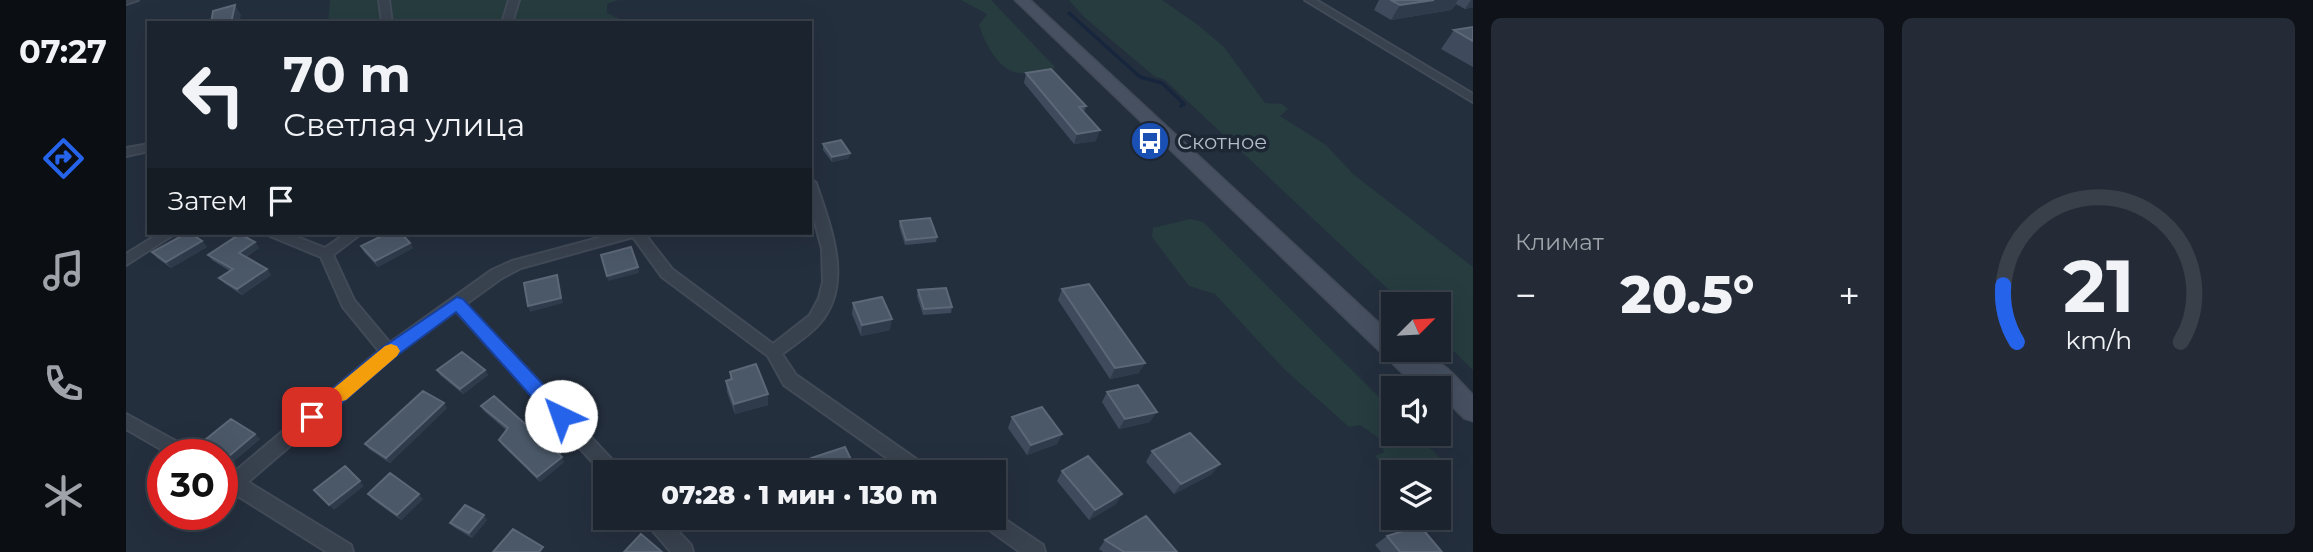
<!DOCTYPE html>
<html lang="ru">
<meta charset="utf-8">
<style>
:root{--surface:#1b232e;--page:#242b36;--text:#f1f3f6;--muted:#a0a4aa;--line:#39404a;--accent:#2563eb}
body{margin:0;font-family:Montserrat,sans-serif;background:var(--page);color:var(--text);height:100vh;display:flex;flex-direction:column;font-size:26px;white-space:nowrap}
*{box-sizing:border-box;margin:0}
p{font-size:23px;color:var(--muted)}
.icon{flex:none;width:38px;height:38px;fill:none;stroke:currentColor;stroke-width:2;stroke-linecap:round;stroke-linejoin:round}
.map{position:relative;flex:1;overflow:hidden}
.drawer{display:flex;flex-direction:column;gap:18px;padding:18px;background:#0f1319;width:840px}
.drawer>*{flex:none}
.top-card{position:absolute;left:21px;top:21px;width:665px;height:214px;border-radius:0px;box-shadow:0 7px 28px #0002,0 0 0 2px var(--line);background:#1b232e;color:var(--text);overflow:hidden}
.needle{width:46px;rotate:66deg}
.buttons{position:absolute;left:1255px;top:292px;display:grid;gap:14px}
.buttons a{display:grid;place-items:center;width:70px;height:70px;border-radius:0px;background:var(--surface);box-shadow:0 7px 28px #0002,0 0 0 2px var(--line);font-size:35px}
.speed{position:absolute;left:21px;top:439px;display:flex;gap:14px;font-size:35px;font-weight:700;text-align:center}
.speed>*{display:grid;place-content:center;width:91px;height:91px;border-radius:50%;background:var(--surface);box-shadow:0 7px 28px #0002,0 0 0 2px var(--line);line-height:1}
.speed .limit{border:10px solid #d22;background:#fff;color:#111}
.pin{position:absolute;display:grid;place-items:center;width:60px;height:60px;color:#fff;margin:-30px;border-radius:14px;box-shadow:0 4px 10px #0006}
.me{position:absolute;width:77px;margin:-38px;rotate:318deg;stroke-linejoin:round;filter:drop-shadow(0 0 5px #0008)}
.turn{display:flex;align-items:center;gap:24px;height:147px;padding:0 21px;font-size:32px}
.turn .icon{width:91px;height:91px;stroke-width:2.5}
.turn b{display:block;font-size:49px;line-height:60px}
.then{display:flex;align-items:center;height:66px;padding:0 21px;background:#0003;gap:14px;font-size:26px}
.big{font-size:52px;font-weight:800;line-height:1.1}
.drawer .card{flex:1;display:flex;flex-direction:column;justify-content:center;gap:10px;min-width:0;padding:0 24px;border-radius:10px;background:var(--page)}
.drawer .dial{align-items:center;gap:0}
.dial svg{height:182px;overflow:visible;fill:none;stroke:var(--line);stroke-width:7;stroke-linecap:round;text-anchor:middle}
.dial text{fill:var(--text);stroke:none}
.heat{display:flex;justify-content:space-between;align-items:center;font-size:38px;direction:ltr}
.drawer .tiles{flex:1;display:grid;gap:18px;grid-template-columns:repeat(2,1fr)}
.trip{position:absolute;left:467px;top:460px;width:413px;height:70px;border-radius:0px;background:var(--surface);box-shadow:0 7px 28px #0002,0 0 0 2px var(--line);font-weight:800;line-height:70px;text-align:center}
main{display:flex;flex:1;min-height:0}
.tabs{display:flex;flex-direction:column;width:126px;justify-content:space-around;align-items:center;background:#0b0e12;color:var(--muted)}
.tabs .icon{width:49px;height:49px}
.tabs .on{color:var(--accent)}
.tabs b{font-size:32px;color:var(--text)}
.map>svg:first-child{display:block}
.green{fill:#263c3f}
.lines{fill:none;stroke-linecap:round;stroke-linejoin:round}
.stream{stroke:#17263c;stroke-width:3.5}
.minor-casing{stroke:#414a57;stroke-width:4}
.secondary-casing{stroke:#414a57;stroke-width:3}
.minor{fill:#38414e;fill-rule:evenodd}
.secondary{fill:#465061;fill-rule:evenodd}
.wall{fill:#3f4b5c}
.shaded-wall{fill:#2f3b4b}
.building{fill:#4b5868;stroke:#5c6777;stroke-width:2}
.route{fill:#2563eb;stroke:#184099;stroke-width:2}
.slow{fill:#f59e0b}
.labels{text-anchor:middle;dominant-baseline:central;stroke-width:7;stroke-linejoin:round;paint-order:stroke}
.poi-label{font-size:21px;fill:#b4bcc9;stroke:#1d2633;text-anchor:start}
</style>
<main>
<nav class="tabs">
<b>07:27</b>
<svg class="icon on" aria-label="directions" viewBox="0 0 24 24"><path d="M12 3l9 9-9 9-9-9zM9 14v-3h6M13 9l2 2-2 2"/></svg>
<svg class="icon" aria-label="music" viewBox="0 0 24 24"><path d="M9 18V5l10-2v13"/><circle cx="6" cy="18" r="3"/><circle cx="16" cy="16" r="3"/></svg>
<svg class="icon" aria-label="phone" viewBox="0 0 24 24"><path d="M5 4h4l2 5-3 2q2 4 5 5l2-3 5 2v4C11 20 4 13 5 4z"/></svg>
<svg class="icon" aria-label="climate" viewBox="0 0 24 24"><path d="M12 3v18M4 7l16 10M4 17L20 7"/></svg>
</nav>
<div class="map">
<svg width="1347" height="552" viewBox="0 0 1347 552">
<rect width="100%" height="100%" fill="#242f3e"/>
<path class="green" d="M204 0H492L481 4V13L503 23H202Z
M835 0H865L929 67 926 70C916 71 902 74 892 73 871 69 859 43 853 25L861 14Z
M943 0H1036L1072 25 1098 47 1139 103 1156 104 1162 109 1154 116 1200 145 1227 174 1347 267V370L1313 337 1312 304H1278L1039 80 1028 76 957 16Z
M1064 219 1077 222 1267 411V434H1290L1323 467 1319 474 1267 472V478L1249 456 1258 452 1253 438 1234 425 1223 427 1157 368 1089 294 1063 286 1026 237 1027 228Z"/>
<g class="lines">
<path class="stream" d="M943 13 1014 77 1036 83 1058 104 1055 106"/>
<g class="minor-casing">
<path id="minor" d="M0 0H12L0 4Z
M253 0H263L266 23H256Z
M383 0H393L386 23H376Z
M1179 0H1190L1347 94V102Z
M23 144V151L0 156V148Z
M684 179 690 183C704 226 728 283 694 323 684 335 669 344 656 354L670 375 800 466 803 472H781L658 385 642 356 536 277 507 237 395 268 376 278 340 304 492 466 495 472H480V477L330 311 268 356 122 482 225 545 227 552H201L96 486V468L107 473 253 351 217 307 195 257 144 236 143 233H161L199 248 221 233H236L207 255 228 300 264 343 366 270 386 261 491 233H518L546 269 647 344 684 315 693 298 697 282 696 249 684 204Z
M34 233H50L0 265V254Z
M0 414 66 450 69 455H45L0 429Z
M868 512 917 545 919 552H894L855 524 852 518H868Z
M518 518H539L565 545 567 552H545L521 524Z"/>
</g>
<g class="secondary-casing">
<path id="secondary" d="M889 0H904L1267 336V350H1282L1293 360C1313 352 1333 382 1347 395V421L1338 418 1315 395 1312 396V388H1292Z"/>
</g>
<use href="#minor" class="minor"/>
<use href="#secondary" class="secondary"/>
</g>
<path class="wall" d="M1253 0H1347V7L1339 9 1330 4 1325 10 1265 20 1248 10Z
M1347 27V67L1315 49 1328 30Z
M900 73 960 106 958 112 970 141 948 144 898 83Z
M697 144 723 158 706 162 697 150Z
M774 221 811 237 810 242 779 245 773 226Z
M76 241 81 247 45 268 31 258 26 252Z
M129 242 133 248 120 257 141 269 145 275 116 295 98 283 93 278 104 271 86 260 82 255Z
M284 243 287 248 252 267 238 252 235 246Z
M936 289 1013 373 984 379 932 300Z
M792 290 826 307 825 313 797 315 791 296Z
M727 303 764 330 735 336 726 314Z
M311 370H359L362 375 337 394 314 375Z
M604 372 642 394V405L609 414 601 392 600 381 604 380Z
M981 392 1024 422 993 429 976 402Z
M355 406 438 462 414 482 376 445 373 440 380 430 358 411Z
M321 408 264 463 243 449 239 444Z
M886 417 936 434 931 444 901 455 882 428Z
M134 439 108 461 85 445 79 440Z
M1026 451 1086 474 1048 494 1020 462Z
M685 458 731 472H686L684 468Z
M936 471 990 504 963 520 931 481Z
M242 494 297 499 275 520 246 499Z
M361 520 346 538 328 527 324 523Z
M1261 536 1316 552H1255L1249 545Z
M979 540 1051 552H977L973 549Z"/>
<path class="shaded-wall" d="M1308 0H1332L1325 10 1265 20 1274 5Z
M1345 0H1347V7L1339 9Z
M109 5 115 15 113 23H105Z
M974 130 970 141 948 144 951 134Z
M724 153 723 158 706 162V157Z
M643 233H668L643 237Z
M76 241 81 247 45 268 40 262Z
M129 242 133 248 117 258 113 253Z
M284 243 287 248 252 267 249 261Z
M512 267 513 273 482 281 481 276Z
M141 269 145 275 116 295 111 289Z
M431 275 437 303 404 312 402 306Z
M766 319 764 330 735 336 736 325Z
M1019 363 1013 373 984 379 989 368Z
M359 370 362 375 337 394 334 389Z
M642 394V405L609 414 608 404Z
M318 403 321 408 264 463 260 458Z
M1031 412 1024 422 993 429 999 419Z
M129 434 134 439 108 461 103 456Z
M936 434 931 444 901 455 905 445Z
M436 457 438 462 414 482 411 477Z
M1094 464 1086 474 1048 494 1055 484Z
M234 481 238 486 208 510 203 505Z
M293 494 297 499 275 520 271 515Z
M996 494 990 504 963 520 969 510Z
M358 515 361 520 346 538 343 533Z
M618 518H645L617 528 615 519Z"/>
<path class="building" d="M1265 0H1308L1274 5Z
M109 5 105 23H85L87 11Z
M1347 27V41L1328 30Z
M925 69 960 106 953 107 974 130 951 134 900 73Z
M715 140 724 153 706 157 697 144Z
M804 218 811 237 780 240 774 221Z
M61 233H64L76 241 40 262 26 252Z
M262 233H275L284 243 249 261 235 246Z
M114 234 129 242 113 253 141 269 111 289 93 278 107 269 82 255Z
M505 247 512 267 481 276 475 255Z
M431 275 435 298 402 306 398 283Z
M963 284 1019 363 989 368 936 289Z
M820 288 826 307 798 309 792 290Z
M756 297 766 319 736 325 727 303Z
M336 352 359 370 334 389 311 370Z
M630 364 642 394 608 404 600 381 606 379 604 372Z
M1012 385 1031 412 999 419 981 392Z
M297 391 318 403 260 458 239 444Z
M368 396 436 457 411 477 373 440 382 428 355 406Z
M916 407 936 434 905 445 886 417Z
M105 419 129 434 103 456 79 440Z
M1064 433 1094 464 1055 484 1026 451Z
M719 447 731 472H691L685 458Z
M962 456 996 494 969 510 936 471Z
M219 466 234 481 203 505 188 490Z
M264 473 293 494 271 515 242 494Z
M339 505 358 515 343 533 324 523Z
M1020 516 1051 552H998L979 540Z
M1294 526 1316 552H1274L1261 536Z
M387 529 417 547 413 552H367Z
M515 534 536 552H498Z"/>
<path class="route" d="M331 297 337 299 441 410 444 416 441 422 435 424 428 422 330 312 269 357 193 423 186 425 179 423 176 417 179 412 257 347Z"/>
<path class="slow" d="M265 344 271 346 274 351 271 356 220 400 213 402 207 400 204 394 207 389 259 346Z"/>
<defs>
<g id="bus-disc" transform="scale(2.0125)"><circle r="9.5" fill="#1a4fb4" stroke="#1d2633"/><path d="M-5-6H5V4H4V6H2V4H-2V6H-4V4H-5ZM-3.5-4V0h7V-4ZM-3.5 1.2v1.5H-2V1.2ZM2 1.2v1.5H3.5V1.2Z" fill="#fff"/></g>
</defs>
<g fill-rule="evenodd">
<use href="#bus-disc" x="1024" y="141"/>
</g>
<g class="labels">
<g class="poi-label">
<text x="1051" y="141">Скотное</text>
</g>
</g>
</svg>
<div class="buttons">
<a><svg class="needle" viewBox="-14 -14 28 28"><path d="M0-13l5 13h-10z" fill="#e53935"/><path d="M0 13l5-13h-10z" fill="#a0a4aa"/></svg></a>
<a><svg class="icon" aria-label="sound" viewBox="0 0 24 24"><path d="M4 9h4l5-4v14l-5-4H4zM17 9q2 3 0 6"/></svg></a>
<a><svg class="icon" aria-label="layers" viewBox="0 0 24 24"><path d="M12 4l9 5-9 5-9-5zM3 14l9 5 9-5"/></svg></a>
</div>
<div class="speed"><div class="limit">30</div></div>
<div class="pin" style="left:186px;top:417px;background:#d93025"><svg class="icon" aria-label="arrive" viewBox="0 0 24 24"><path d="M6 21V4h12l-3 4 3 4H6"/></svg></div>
<svg class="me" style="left:435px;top:416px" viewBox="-20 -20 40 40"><circle r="19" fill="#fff"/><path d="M0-13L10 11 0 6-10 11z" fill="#2563eb"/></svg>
<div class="trip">07:28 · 1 мин · 130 m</div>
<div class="top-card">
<div class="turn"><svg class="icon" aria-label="left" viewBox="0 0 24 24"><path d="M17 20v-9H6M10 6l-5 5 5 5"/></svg><div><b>70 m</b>Светлая улица</div></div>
<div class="then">Затем<svg class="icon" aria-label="arrive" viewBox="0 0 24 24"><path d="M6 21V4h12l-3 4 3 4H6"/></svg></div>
</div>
</div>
<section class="drawer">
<div class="tiles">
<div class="card"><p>Климат</p>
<div class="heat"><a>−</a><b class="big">20.5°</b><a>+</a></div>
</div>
<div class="card dial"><svg viewBox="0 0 100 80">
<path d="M14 69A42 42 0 1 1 86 69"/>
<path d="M14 69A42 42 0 0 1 8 44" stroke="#2563eb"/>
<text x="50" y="56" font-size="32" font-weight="700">21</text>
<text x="50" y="72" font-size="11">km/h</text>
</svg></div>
</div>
</section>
</main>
